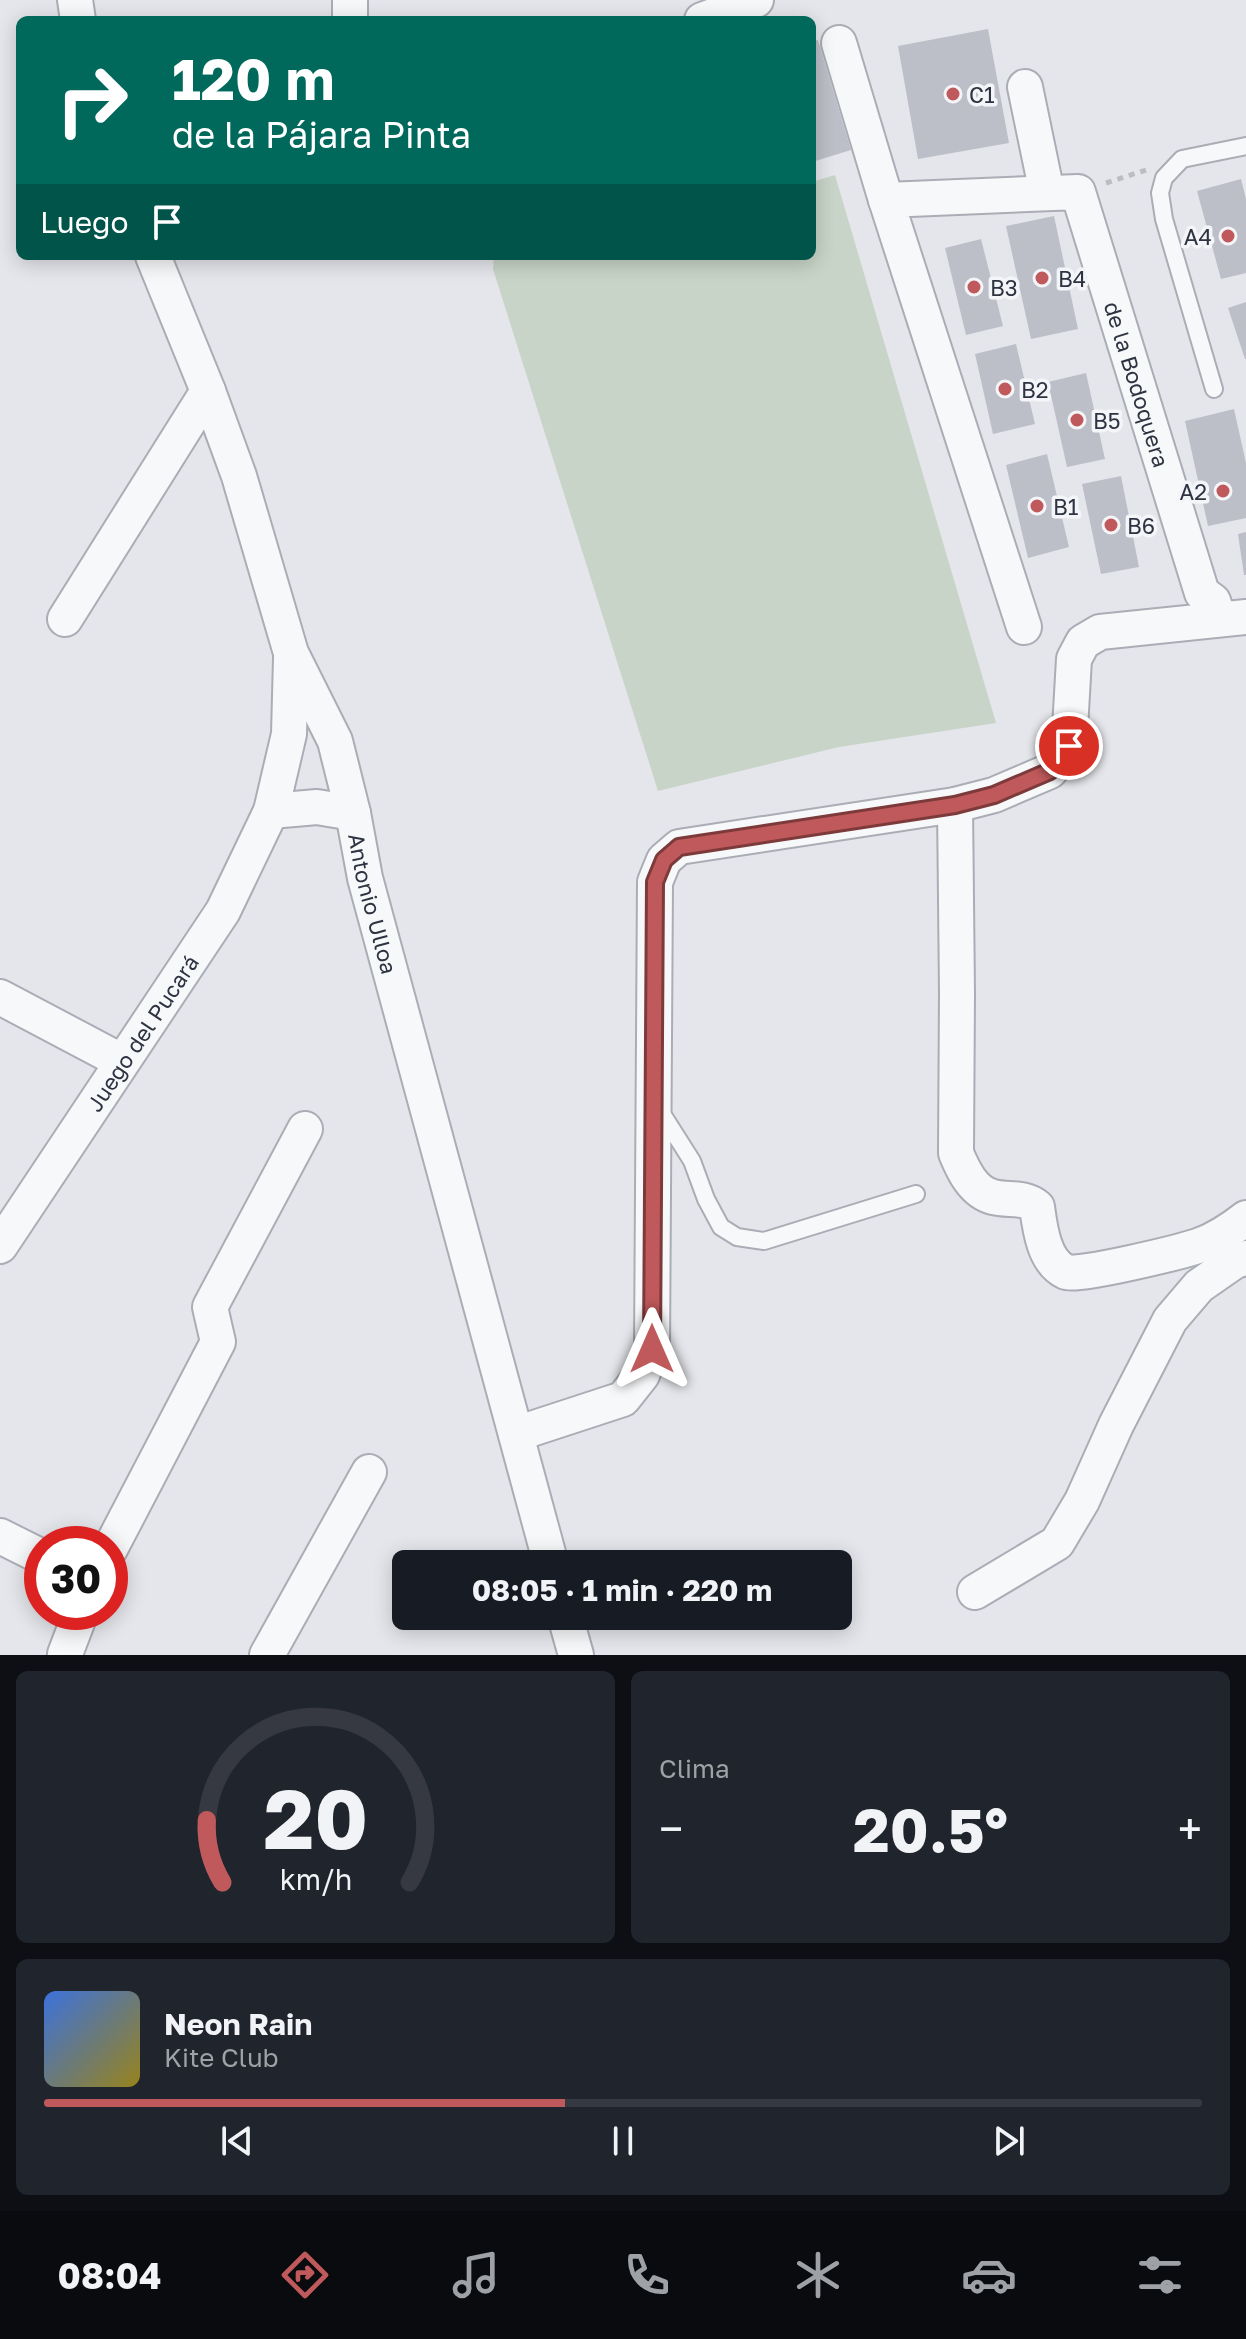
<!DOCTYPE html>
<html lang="es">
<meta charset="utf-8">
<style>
:root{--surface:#171b24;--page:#20242c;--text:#f1f3f6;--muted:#9ea1a6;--line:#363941;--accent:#c0595b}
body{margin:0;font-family:"Golos Text",sans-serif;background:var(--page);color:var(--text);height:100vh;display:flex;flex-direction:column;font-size:30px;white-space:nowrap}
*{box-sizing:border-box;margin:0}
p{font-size:26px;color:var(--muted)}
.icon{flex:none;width:44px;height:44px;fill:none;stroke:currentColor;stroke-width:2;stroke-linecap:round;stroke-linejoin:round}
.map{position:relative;height:1655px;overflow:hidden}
.sheet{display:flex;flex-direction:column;gap:16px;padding:16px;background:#0d0f14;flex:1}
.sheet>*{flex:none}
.top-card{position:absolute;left:16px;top:16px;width:800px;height:244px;border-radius:12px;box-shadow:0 4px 20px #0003;background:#00695c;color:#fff;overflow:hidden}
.speed{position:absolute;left:24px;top:1526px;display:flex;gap:16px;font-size:40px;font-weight:700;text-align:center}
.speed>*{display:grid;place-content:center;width:104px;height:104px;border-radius:50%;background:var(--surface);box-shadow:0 4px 20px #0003;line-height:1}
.speed .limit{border:12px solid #d22;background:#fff;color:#111}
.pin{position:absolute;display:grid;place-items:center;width:68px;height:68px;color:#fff;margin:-34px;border:4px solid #fff;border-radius:50%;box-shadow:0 2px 8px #0007}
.me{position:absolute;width:88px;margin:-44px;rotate:0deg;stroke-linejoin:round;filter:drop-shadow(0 0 6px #0008)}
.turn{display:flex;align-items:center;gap:28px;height:168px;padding:0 24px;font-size:36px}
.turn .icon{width:104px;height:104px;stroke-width:2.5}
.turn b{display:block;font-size:56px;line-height:68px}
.then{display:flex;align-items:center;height:76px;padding:0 24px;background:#0003;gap:16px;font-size:30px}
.big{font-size:60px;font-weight:700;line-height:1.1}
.sheet .tile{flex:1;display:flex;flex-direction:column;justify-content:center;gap:12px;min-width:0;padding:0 28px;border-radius:12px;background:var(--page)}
.sheet .dial{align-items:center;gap:0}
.dial svg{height:208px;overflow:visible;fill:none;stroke:var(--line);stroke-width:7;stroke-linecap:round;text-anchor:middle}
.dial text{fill:var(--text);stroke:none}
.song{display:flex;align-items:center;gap:24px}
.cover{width:96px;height:96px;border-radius:12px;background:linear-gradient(135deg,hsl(220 70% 55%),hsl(50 70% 35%))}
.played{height:8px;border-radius:4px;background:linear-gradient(90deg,var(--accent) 45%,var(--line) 45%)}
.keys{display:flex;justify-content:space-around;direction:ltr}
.heat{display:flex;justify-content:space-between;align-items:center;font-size:44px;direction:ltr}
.sheet .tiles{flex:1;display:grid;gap:16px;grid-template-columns:1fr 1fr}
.tile:last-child{grid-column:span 2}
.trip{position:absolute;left:392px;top:1550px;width:460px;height:80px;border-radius:12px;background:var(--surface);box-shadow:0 4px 20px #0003;font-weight:700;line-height:80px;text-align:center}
.dock{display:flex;height:128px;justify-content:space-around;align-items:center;background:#090b0e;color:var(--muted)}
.dock .icon{width:56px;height:56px}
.dock .selected{color:var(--accent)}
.dock b{font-size:36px;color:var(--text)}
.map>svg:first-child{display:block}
.green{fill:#c8d4c7}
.building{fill:#bcbfc7}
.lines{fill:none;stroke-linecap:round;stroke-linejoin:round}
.lane-casing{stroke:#aaadb5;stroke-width:20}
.street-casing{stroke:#aaadb5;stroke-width:38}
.path{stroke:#bbbdc2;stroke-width:5;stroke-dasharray:6 6;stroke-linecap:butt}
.lane{stroke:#f7f8f9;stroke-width:16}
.street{stroke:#f7f8f9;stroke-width:34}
.route-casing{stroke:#7d3a3b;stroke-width:20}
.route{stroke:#c0595b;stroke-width:14}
.poi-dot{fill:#c0595b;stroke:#f4f5f8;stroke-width:3}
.labels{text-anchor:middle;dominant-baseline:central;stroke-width:7;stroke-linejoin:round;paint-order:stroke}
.poi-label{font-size:22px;fill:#2e3342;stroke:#f4f5f8;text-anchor:start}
.street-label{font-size:22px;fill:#2e3342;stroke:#f4f5f8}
</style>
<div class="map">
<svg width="1246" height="1655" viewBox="0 0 1246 1655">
<rect width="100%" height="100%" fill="#e5e6eb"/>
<path class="green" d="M835 175 996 723 839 747 658 791 493 269 494 256H812V182Z"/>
<path class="building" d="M988 29 1009 143 918 159 898 46Z
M818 40 851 150 812 162V41Z
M1241 179 1246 199V273L1221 279 1197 191Z
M1054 216 1078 329 1031 339 1006 226Z
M981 239 1003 326 966 335 945 248Z
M1246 302V359H1245L1228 308Z
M1016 344 1035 424 993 434 975 354Z
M1086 373 1105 459 1067 467 1048 382Z
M1234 409 1246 463V518L1208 526 1185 421Z
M1047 454 1069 547 1028 558 1006 465Z
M1121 476 1139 567 1101 574 1082 484Z
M1246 532V575H1244L1238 534Z"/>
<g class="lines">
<g class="lane-casing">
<path id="lane" d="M1214 389 1164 219 1160 193 1164 178 1182 159 1246 146
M659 1109 692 1161 706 1199 721 1227 737 1237 764 1241 916 1194"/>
</g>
<g class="street-casing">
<g id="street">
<path d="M75 0 78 20"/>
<path d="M350 0V20"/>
<path d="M702 20 756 0"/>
<path d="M839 43 886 200"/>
<path d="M1025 87 1047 193"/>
<path id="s1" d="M153 256 208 391 239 476 291 653 335 741 353 813 365 878 551 1564"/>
<path d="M65 619 208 391"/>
<path id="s2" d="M1024 627 886 200 1078 192 1202 593 1213 601 1219 619"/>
<path d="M955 805 957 994 956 1153C963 1170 973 1192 993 1197 1009 1201 1024 1196 1037 1207 1040 1229 1044 1262 1066 1272 1078 1277 1180 1252 1198 1246 1215 1240 1232 1229 1246 1218"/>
<path d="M271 811 317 807 353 813"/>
<path d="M0 997 121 1061"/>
<path id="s3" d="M0 1246 223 911 271 811 289 734 291 658"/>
<path d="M516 1434 623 1399 642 1375 652 1349 655 882 664 860 679 847 955 805 994 795 1050 771 1069 746 1074 659 1083 642 1100 632 1246 617"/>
<path d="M0 1536 42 1557"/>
<path d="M110 1549 218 1342 210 1307 305 1129"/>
<path d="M975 1592 1057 1543 1082 1501 1116 1425 1170 1320 1199 1286 1235 1261 1246 1258"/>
<path d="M565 1616 576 1655"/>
<path d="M65 1654 81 1612"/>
<path d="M267 1655 369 1472"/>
</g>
</g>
<path class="path" d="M1106 183 1146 170"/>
<use href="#lane" class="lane"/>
<use href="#street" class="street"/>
</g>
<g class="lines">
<g class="route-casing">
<path id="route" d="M652 1349 655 882 664 860 679 847 955 805 994 795 1050 771 1069 746"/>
</g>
<use href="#route" class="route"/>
</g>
<g class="poi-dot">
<circle cx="953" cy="94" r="8"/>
<circle cx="1228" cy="236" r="8"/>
<circle cx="1042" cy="278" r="8"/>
<circle cx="974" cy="287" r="8"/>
<circle cx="1005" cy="389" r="8"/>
<circle cx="1077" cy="420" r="8"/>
<circle cx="1223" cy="491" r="8"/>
<circle cx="1037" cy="506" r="8"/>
<circle cx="1111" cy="525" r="8"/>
</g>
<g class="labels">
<g class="poi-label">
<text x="969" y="94">C1</text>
<text x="1212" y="236" text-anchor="end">A4</text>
<text x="1058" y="278">B4</text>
<text x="990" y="287">B3</text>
<text x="1021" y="389">B2</text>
<text x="1093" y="420">B5</text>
<text x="1207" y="491" text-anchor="end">A2</text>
<text x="1053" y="506">B1</text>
<text x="1127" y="525">B6</text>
</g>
<g class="street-label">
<text stroke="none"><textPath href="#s2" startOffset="842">de la Bodoquera</textPath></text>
<text stroke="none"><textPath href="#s1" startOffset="686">Antonio Ulloa</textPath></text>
<text stroke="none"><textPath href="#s3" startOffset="256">Juego del Pucará</textPath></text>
</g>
</g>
</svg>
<div class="speed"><div class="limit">30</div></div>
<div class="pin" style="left:1069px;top:746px;background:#d93025"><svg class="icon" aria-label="arrive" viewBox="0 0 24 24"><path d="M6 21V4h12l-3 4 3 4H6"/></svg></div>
<svg class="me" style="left:652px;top:1349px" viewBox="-20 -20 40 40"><path d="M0-17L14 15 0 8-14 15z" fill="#c0595b" stroke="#fff" stroke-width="4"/></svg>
<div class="trip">08:05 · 1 min · 220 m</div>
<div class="top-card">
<div class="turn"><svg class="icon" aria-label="right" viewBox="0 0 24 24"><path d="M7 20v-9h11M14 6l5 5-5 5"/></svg><div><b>120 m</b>de la Pájara Pinta</div></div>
<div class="then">Luego<svg class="icon" aria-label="arrive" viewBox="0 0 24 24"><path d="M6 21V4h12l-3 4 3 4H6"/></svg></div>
</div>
</div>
<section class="sheet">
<div class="tiles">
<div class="tile dial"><svg viewBox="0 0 100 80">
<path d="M14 69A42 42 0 1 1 86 69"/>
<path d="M14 69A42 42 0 0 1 8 45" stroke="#c0595b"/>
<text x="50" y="56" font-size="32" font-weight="700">20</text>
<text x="50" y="72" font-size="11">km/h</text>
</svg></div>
<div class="tile"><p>Clima</p>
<div class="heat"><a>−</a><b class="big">20.5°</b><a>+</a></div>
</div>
<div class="tile">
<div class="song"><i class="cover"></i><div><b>Neon Rain</b><p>Kite Club</p></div></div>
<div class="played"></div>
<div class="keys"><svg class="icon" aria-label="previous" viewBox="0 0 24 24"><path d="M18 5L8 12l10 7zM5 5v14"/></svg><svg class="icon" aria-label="pause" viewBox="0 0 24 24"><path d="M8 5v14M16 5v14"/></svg><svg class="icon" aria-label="next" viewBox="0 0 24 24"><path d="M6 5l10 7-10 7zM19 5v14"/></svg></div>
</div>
</div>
</section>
<nav class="dock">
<b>08:04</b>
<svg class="icon selected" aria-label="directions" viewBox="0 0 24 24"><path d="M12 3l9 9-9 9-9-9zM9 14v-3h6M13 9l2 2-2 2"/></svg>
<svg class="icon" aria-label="music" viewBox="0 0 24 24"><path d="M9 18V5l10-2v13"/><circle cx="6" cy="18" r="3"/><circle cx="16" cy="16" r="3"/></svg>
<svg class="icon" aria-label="phone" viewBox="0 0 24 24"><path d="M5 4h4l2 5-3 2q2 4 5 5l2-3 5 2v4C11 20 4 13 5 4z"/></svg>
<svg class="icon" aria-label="climate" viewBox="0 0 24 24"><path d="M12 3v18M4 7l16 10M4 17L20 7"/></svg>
<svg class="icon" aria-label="car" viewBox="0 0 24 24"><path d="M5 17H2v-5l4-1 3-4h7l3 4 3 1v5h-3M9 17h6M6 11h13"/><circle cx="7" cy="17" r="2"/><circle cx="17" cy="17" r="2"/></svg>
<svg class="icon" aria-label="filters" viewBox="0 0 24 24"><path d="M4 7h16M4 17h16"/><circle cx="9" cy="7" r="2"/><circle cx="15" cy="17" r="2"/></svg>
</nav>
